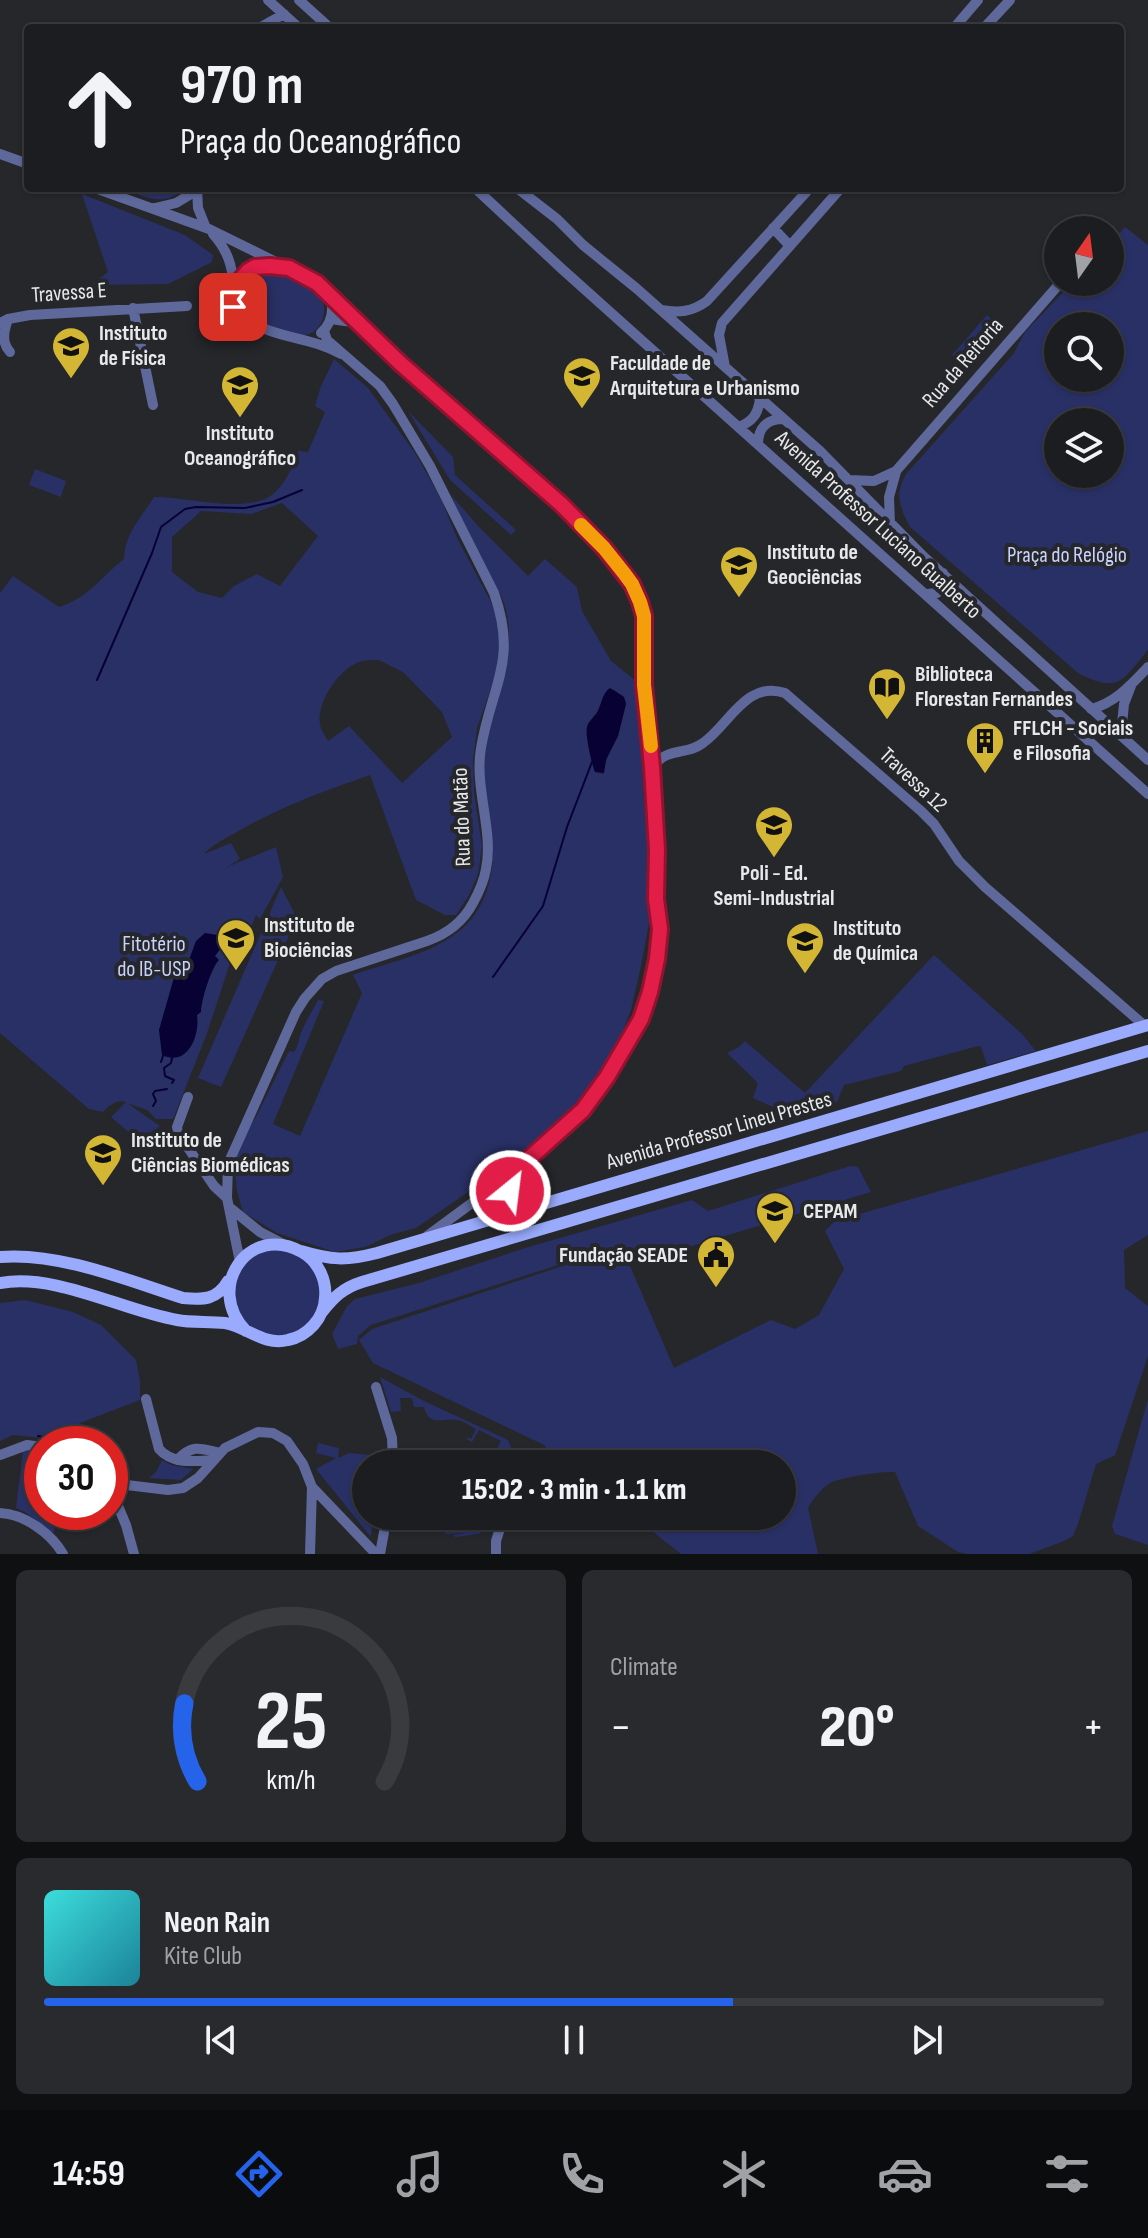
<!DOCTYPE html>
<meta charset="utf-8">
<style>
:root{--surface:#1c1d20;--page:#292a2d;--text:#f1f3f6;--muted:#a0a2a5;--line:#3a3b3e;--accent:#2563eb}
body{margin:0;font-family:"Sofia Sans Condensed",sans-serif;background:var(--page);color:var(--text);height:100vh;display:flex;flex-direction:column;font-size:30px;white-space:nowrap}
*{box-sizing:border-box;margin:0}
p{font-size:26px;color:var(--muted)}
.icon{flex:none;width:44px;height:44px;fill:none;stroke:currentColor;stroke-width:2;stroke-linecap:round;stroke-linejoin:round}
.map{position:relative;height:1554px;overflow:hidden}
.sheet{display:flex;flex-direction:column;gap:16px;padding:16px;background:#0f1012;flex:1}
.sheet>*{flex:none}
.hud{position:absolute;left:24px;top:24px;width:1100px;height:168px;border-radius:8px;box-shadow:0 2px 6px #0004,0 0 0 2px var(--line);background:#1c1d20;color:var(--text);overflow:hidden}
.needle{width:52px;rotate:14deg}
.buttons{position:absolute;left:1044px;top:216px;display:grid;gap:16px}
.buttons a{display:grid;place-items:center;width:80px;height:80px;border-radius:50%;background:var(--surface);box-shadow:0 2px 6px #0004,0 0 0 2px var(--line);font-size:40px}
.speed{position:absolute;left:24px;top:1426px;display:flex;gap:16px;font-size:40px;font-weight:700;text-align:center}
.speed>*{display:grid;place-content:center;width:104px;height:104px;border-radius:50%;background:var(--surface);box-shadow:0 2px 6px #0004,0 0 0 2px var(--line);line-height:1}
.speed .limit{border:12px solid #d22;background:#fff;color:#111}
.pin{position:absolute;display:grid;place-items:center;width:68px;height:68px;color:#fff;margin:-34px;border-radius:16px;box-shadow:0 4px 12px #0006}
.me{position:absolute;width:88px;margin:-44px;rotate:29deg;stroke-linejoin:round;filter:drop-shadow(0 0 6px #0008)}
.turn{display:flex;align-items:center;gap:28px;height:168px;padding:0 24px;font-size:36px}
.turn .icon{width:104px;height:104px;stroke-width:2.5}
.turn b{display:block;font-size:56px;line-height:68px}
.big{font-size:60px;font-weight:800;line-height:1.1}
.sheet .card{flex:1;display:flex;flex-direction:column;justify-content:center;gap:12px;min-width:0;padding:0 28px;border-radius:12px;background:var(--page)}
.sheet .dial{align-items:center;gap:0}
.dial svg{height:208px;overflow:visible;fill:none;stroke:var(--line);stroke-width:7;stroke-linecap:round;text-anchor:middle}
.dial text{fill:var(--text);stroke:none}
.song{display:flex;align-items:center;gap:24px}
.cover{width:96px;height:96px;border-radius:12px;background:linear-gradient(135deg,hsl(180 70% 55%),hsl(190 70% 35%))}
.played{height:8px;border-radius:4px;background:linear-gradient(90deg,var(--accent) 65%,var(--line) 65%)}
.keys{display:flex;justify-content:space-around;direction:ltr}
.heat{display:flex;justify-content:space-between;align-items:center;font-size:44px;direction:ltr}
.sheet .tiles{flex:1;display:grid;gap:16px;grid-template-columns:1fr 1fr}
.card:last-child{grid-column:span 2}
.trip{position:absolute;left:352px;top:1450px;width:444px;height:80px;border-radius:40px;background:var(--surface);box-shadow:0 2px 6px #0004,0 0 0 2px var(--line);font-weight:800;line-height:80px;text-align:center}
.dock{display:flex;height:128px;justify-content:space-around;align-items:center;background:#0b0c0d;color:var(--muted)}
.dock .icon{width:56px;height:56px}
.dock .current{color:var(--accent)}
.dock b{font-size:36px;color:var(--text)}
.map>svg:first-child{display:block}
.green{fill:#293065;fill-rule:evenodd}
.water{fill:#070134}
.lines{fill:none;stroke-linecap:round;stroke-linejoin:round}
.stream{stroke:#070134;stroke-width:2}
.minor{stroke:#5e689b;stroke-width:10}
.major{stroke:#9aaafd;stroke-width:12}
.route-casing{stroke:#92132f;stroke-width:20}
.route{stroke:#e11d48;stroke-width:14}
.slow{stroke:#f59e0b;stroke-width:14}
.labels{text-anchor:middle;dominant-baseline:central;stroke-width:8;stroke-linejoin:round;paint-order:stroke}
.street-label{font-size:22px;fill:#e7e8ea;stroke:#26272b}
.poi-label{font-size:22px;font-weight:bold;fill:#e7e8ea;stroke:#26272b;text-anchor:start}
.park-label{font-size:22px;fill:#c8d2fc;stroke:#26272b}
</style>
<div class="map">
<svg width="1148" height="1554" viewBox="0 0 1148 1554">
<rect width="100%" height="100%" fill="#26272b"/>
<path class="green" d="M136 188H186C168 203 155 201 134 193Z
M82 194 185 235 213 255 212 262 168 284 91 285 108 272Z
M1125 227 1148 245V650C1122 681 1119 694 1078 673L910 527C900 508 894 494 906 474L1014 353 1025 332 1073 282H1110V243ZM1058 326H1110V378H1058ZM1058 422H1110V474H1058Z
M272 269C288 276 310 281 320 296 329 308 323 333 305 335 301 336 297 334 293 333 280 331 264 326 252 319 238 310 235 287 249 276 256 271 263 270 272 269Z
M987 315 1003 329 967 369 952 355Z
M334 359 368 388 415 453 441 499 457 538 494 608 499 631 500 656 495 677 477 728 473 760 474 793 482 846 478 874 469 895 456 915H445L416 900 370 775C323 791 278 808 235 833 224 839 212 845 204 854L231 843 240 859 227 867 276 847 283 877 260 919 256 915 243 946 236 945 206 1036 173 1119H156L147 1110 127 1103 160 1126 140 1142 111 1117 126 1102C116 1099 109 1106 103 1112L89 1109 0 1033V593L13 576 59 607C87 599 102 576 124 559 125 533 141 518 154 497 188 497 237 512 267 498 282 491 294 466 298 451L308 452 325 412 315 406 321 386ZM282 503 318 536 280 586 257 574 234 586 222 598 198 592 172 572V537L201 511 251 514ZM379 660 403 672 442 712 452 737 402 783 349 726 328 741C325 736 321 730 320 724 316 703 339 669 359 662 365 660 373 660 379 660Z
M408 411 453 457 455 475 516 530 511 535 450 480Z
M35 469 66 481 61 497 29 485Z
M451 495 479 527 528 576 545 559 577 587 582 611 611 661 637 682 642 703 643 789 648 843 649 896V923L641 966 631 1010 617 1046 600 1078 581 1107 556 1130 533 1147 416 1228 393 1234 365 1247 335 1252 277 1233 243 1212 237 1191 234 1163 242 1137 256 1117 289 1051 294 1052C299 1045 298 1040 301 1033 305 1022 313 1010 318 1000L324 1001 273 1124 300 1136 362 993 353 975C389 962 435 954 464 927 478 915 488 893 491 874 497 844 486 814 484 784 480 725 520 670 506 610 502 591 487 574 479 556 469 536 460 516 451 495ZM613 689 624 697 626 704 618 736 609 750 603 774 596 772C592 765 585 735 587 727 589 720 595 716 598 710 604 698 602 697 613 689Z
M281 887 297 918 221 1087 198 1078Z
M934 955 1022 1034 1036 1051 987 1065 981 1047 978 1046 904 1066 901 1071 844 1085 837 1102 803 1112 799 1110 788 1114 753 1098 758 1083 727 1053 739 1047 745 1041 805 1093Z
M1148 1131V1235L1124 1250 1125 1288 1148 1306V1356L1115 1455 1096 1464 1078 1524 1073 1536 1064 1541 1029 1554H967L958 1552 918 1526 895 1472C882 1471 841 1477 830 1483 821 1489 813 1499 808 1508L818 1554H681L633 1516H782V1464H562L544 1445 373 1363 359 1340 372 1329 608 1251 605 1250 371 1325 358 1336 357 1344 338 1349 332 1334 347 1306 355 1299 419 1283 525 1248 692 1200 708 1211 850 1166 858 1167 871 1192 632 1264 628 1257 612 1252 627 1259 674 1368 771 1320 795 1329 819 1315 844 1269 825 1231 835 1221Z
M234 1293a43 43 0 1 1 86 0a43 43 0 1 1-86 0Z
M25 1300 73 1312 101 1325 136 1360 140 1380V1400L80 1423 62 1440 13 1435 0 1441V1303Z
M380 1377 424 1401 508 1440 516 1459H503L493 1464 498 1454 494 1455 501 1441 479 1430 472 1442 467 1439 468 1437 471 1439 476 1429C470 1426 464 1421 457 1420 442 1417 429 1428 424 1407H414L412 1398H400L401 1411 391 1412Z
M1148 1399V1545L1115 1534 1112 1526Z
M318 1443 339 1448 338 1458 349 1453 380 1456V1464H366V1516H373L371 1537 316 1469 336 1458 316 1453Z
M29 1449 30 1474 26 1476 29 1487 28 1489 31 1499H33L42 1512 48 1515 55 1530 53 1533 25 1512 16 1508 23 1450Z
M162 1460 171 1465 193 1469 181 1480 149 1478 156 1472Z
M443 1516H481L482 1531 479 1534 455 1537 454 1535 466 1533 445 1534Z"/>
<path class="water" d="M610 688 624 697 626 704 618 736 606 760 604 773 595 772C592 765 585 735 587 727 589 720 595 717 598 711 602 702 602 694 610 688Z
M205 933 224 936 225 943 215 956 219 960C211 968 201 1001 201 1012L197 1015C200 1037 187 1067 162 1055L159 1030 175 974 186 968 196 941Z"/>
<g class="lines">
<path class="stream" d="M97 680 152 553 161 527 185 509 196 507 245 508 273 502 302 490
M493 977 543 906 567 827 592 762
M161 1062 163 1056
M172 1083 174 1080 165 1076 164 1068 171 1063 172 1058
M153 1106 156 1101 153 1094 155 1091 167 1089
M38 1436 43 1437 48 1433"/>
<path class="minor" d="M268 0 299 28
M299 0 330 28
M259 28 284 14
M954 28 978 0
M984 28 1010 0
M0 154 28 164
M95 188 209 229 280 264
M197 188 198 208 206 228
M475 188 562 269 1148 794
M517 188 557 219 583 245 636 288 820 451 923 556 1148 760
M155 208 176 203 196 191
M773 228 790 246
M213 234C228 251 232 265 234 287
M133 308 153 405
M661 310C679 313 692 312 707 301L810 188
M8 319C4 331 1 342 10 352
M331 319 359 323
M0 323 8 319 30 315 187 306
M321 333C332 323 334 311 331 297
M341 354C304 333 264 341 233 307L234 287 248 271 255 267 270 266 289 268 317 283 400 363 562 505 604 548 632 584 640 602 644 616V685L652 767 657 850 656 899 660 929 657 959 650 992 641 1019 607 1077 583 1110 514 1172 427 1236
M725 367 719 335 722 323 841 188
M739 427C753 421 758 414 760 399
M758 444C758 428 767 419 783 419
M849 480 874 481 896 471 1061 282
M890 524 889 497 896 472
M927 594 937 593 944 587 943 573
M1091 709C1115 703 1131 685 1148 667
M1121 735 1124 704 1131 686
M652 767C669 746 686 756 703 743 730 724 746 680 785 693L921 811 934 824 959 861 985 887 1145 1026
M188 1097 177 1127 178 1133 214 1186 227 1198
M513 1173C505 1192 515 1203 534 1206
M229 1207 260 1232 283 1244
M240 1262 227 1198 228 1164 296 1012 305 998 322 979 336 971 427 941C447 934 463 922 473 903 479 892 484 881 486 869 494 831 474 788 481 748 492 684 518 661 494 593L430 466 393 404 380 386 327 340 324 331
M376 1387 392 1438 393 1464
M146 1399 159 1449C173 1465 195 1461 214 1460
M0 1455 27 1445 42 1447
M177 1460C193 1444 200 1448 220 1453
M110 1483 168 1490 183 1488 198 1478 225 1448 258 1432 273 1433 287 1441 303 1464 312 1487 376 1554
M110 1487 126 1525 134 1554
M0 1513C24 1514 51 1533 63 1554
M310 1554 312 1487
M380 1554 387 1516
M496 1554V1541L504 1516"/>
<path class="major" d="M301 1251C331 1260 346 1261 377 1253L1148 1025
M0 1257C59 1252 127 1280 183 1298 203 1300 217 1300 228 1281
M0 1283C56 1273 121 1310 177 1320 192 1323 209 1321 225 1323 248 1327 263 1346 288 1340 308 1336 324 1318 325 1298 327 1280 318 1261 302 1252 249 1222 204 1288 246 1331
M322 1312C334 1297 343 1288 362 1282L1148 1051"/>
</g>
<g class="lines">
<g class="route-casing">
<path id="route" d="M233 307 234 287 248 271 255 267 270 266 289 268 317 283 400 363 562 505 604 548 632 584 640 602 644 616V685L652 767 657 850 656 899 660 929 657 959 650 992 641 1019 607 1077 583 1110 514 1172 509 1185 510 1191"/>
</g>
<use href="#route" class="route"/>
<path class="slow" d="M581 525 604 548 624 573 632 584 640 602 644 616V685L651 746"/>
</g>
<defs>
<g id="university-pin" transform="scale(2)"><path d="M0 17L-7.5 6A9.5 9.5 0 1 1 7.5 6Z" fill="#d4b635" stroke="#26272b"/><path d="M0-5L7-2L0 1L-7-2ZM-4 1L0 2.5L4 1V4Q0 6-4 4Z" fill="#111"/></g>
<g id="library-pin" transform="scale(2)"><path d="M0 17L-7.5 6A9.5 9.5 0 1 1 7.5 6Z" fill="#d4b635" stroke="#26272b"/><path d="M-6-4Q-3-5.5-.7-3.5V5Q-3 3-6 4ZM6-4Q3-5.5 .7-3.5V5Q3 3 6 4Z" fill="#111"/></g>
<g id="building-pin" transform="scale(2)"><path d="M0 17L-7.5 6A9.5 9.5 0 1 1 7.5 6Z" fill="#d4b635" stroke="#26272b"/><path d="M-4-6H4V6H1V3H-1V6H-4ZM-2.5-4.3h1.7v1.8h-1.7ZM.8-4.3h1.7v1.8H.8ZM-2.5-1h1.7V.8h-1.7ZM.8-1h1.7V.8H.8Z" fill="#111"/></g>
<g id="civic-pin" transform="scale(2)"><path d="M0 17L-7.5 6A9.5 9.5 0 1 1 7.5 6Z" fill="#d4b635" stroke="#26272b"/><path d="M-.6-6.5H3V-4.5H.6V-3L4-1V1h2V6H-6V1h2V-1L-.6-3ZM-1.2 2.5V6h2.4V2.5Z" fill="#111"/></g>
</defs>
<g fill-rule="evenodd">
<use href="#university-pin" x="71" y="346"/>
<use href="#university-pin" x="582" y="376"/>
<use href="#university-pin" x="240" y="385"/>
<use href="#university-pin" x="739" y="565"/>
<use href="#library-pin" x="887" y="687"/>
<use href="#building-pin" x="985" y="741"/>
<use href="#university-pin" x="774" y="825"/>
<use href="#university-pin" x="236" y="938"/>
<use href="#university-pin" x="805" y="941"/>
<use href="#university-pin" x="103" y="1153"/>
<use href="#university-pin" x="775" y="1211"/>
<use href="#civic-pin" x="716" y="1255"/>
</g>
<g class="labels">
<g class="street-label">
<text transform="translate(69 293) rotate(-4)">Travessa E</text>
<text transform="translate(963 363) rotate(-49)">Rua da Reitoria</text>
<text transform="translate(878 525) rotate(42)">Avenida Professor Luciano Gualberto</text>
<text transform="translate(913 780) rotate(43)">Travessa 12</text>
<text transform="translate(462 817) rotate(-92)">Rua do Matão</text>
<text transform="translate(719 1131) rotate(-16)">Avenida Professor Lineu Prestes</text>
</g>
<g class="poi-label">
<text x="99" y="333">Instituto<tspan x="99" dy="25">de Física</tspan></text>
<text x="610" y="363">Faculdade de<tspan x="610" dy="25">Arquitetura e Urbanismo</tspan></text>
<text x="240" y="433" text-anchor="middle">Instituto<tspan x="240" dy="25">Oceanográfico</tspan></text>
<text x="767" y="552">Instituto de<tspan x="767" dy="25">Geociências</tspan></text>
<text x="915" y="674">Biblioteca<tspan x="915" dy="25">Florestan Fernandes</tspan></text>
<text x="1013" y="728">FFLCH - Sociais<tspan x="1013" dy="25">e Filosofia</tspan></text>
<text x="774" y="873" text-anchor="middle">Poli - Ed.<tspan x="774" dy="25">Semi-Industrial</tspan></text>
<text x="264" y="925">Instituto de<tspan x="264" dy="25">Biociências</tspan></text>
<text x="833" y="928">Instituto<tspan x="833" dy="25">de Química</tspan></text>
<text x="131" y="1140">Instituto de<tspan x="131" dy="25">Ciências Biomédicas</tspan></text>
<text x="803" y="1211">CEPAM</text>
<text x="688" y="1255" text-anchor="end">Fundação SEADE</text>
</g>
<g class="park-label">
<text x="1067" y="555">Praça do Relógio</text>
<text x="154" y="944">Fitotério<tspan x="154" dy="25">do IB-USP</tspan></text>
</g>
</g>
</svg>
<div class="buttons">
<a><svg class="needle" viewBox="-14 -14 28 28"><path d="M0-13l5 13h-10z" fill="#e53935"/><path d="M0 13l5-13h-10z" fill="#a0a2a5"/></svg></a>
<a><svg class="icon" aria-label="search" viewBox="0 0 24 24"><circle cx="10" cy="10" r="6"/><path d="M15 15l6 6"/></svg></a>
<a><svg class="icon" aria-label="layers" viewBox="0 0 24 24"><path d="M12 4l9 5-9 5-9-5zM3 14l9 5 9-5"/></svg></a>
</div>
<div class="speed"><div class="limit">30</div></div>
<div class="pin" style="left:233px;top:307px;background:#d93025"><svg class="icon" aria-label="arrive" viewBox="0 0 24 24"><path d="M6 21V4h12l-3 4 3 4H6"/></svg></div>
<svg class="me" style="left:510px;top:1191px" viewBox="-20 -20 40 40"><circle r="17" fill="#e11d48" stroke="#fff" stroke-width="3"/><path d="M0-11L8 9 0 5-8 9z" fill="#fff"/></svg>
<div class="trip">15:02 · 3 min · 1.1 km</div>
<div class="hud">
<div class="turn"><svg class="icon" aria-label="ahead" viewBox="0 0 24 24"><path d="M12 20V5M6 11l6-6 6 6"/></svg><div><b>970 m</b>Praça do Oceanográfico</div></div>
</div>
</div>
<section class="sheet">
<div class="tiles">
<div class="card dial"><svg viewBox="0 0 100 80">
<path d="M14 69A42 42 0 1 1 86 69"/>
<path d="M14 69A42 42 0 0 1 9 39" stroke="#2563eb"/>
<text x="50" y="56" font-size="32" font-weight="700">25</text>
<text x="50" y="72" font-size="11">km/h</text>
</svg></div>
<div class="card"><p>Climate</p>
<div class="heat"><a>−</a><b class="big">20°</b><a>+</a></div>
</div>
<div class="card">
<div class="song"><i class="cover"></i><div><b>Neon Rain</b><p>Kite Club</p></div></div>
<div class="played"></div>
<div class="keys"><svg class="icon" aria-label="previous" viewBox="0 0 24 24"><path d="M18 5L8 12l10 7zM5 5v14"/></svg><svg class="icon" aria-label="pause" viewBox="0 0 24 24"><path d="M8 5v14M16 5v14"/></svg><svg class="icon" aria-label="next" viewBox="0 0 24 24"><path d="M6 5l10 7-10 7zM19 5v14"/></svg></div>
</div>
</div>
</section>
<nav class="dock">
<b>14:59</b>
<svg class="icon current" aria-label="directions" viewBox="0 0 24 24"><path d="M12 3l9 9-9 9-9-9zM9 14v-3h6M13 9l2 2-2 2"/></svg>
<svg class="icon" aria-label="music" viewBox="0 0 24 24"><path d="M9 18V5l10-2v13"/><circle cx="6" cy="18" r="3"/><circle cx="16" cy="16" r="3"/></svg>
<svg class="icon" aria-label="phone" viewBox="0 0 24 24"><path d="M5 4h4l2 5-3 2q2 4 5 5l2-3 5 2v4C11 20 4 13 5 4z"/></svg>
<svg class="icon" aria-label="climate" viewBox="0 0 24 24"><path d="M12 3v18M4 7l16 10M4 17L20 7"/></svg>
<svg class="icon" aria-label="car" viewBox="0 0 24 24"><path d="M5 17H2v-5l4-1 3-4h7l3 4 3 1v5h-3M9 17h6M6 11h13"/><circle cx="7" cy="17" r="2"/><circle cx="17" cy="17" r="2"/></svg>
<svg class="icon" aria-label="filters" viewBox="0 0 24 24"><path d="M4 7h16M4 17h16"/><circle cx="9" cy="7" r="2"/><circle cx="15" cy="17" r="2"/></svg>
</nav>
